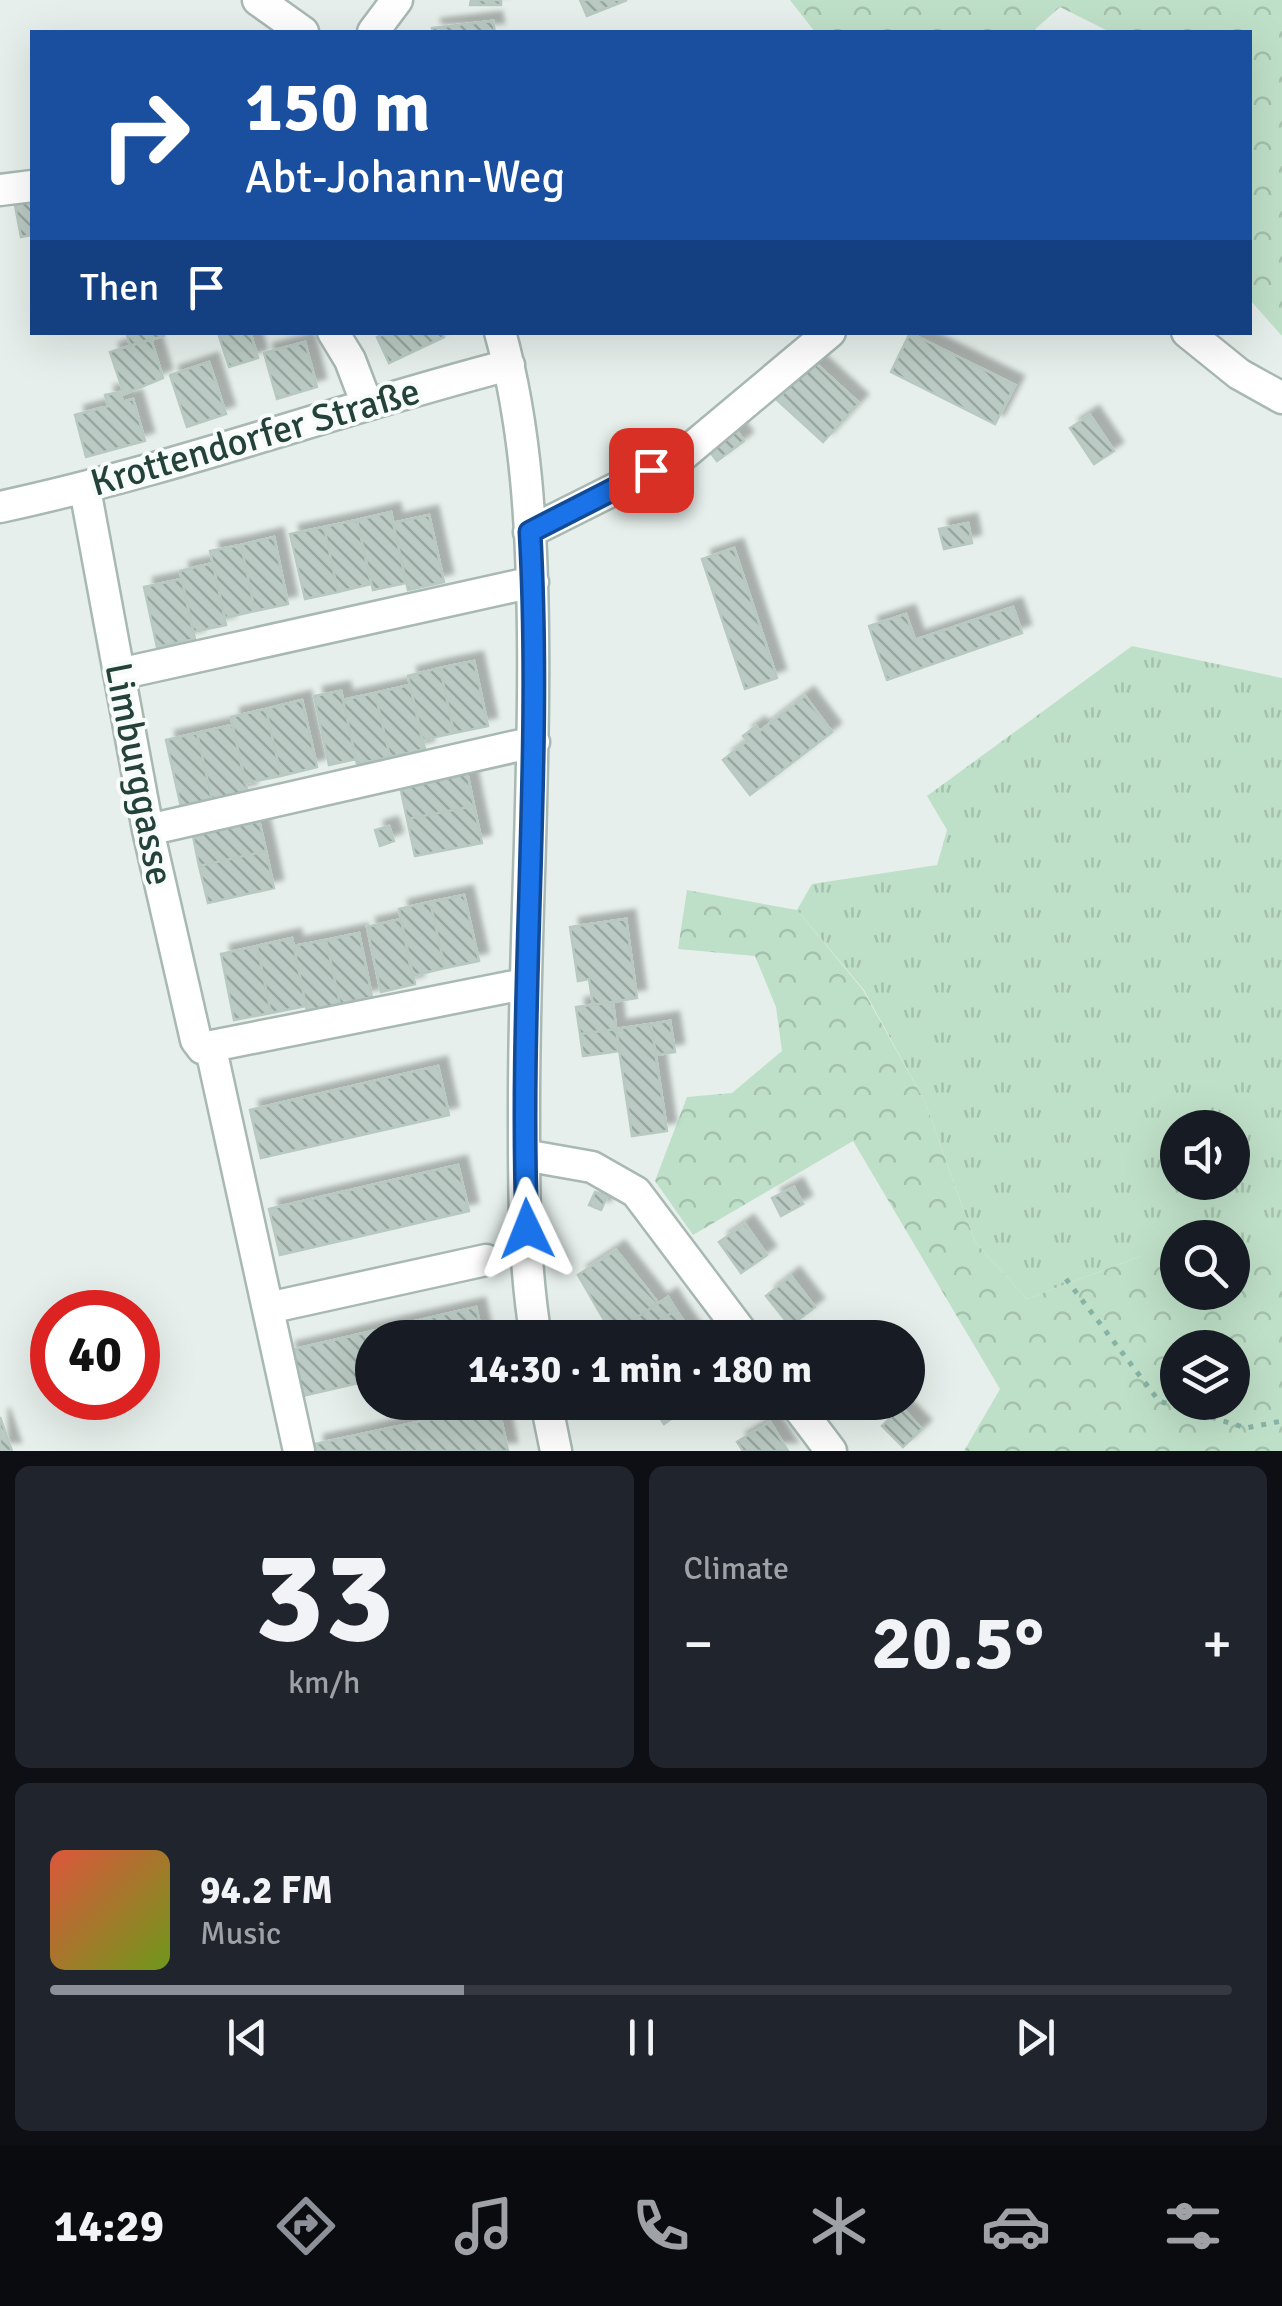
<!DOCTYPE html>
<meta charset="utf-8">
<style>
:root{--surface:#171b24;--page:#20242c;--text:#f1f3f6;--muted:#9ea1a6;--line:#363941;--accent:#8c9099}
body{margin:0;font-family:Signika,sans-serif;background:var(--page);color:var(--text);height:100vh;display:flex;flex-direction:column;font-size:38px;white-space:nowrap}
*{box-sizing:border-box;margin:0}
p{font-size:32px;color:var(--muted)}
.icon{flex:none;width:55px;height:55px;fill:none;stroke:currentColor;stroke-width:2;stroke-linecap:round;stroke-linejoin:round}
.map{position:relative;height:1451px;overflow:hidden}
.panel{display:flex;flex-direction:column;gap:15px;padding:15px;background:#0d0f14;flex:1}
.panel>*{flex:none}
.hud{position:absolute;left:30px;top:30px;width:1222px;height:305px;border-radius:0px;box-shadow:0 10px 40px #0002;background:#1a4fa0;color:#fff;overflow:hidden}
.controls{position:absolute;left:1160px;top:1110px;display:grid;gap:20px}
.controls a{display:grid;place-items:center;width:90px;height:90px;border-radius:50%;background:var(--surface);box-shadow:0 10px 40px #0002;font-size:50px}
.speed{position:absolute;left:30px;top:1290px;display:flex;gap:20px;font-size:50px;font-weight:700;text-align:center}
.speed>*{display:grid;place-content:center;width:130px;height:130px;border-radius:50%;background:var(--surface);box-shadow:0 10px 40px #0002;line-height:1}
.speed .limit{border:15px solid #d22;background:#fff;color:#111}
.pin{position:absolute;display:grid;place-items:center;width:85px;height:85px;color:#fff;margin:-42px;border-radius:20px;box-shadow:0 5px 15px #0006}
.me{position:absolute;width:110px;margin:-55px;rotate:358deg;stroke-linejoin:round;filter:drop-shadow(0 0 8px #0008)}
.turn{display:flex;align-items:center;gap:35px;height:210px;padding:0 50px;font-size:45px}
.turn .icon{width:130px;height:130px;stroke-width:2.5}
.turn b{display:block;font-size:70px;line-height:85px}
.then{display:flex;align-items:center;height:95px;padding:0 50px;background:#0003;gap:20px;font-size:38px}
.big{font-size:75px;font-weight:700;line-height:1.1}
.panel .tile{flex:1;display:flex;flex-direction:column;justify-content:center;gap:15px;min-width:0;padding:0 35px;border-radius:15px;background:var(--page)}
.panel .dial{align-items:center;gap:0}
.dial b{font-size:130px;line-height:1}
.song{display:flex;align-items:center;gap:30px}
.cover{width:120px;height:120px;border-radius:15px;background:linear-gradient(135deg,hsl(10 70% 55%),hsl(80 70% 35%))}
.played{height:10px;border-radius:5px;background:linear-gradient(90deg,var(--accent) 35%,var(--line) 35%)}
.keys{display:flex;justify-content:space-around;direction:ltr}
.heat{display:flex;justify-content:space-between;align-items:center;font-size:55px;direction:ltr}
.panel .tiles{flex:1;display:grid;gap:15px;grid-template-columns:1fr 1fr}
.tile:last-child{grid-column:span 2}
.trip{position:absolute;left:355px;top:1320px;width:570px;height:100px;border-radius:50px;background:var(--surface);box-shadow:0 10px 40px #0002;font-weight:700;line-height:100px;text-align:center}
.menu{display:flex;height:160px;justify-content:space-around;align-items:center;background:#090b0e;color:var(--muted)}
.menu .icon{width:70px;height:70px}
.menu .active{color:var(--accent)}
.menu b{font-size:45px;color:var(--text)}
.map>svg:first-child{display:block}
.grass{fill:url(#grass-tufts);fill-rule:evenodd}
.forest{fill:url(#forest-crowns);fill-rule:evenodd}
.building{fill:url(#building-back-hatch);stroke:#b8c9c2;stroke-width:2.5;filter:url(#shadow)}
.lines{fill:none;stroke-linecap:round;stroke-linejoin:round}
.minor-casing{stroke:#a8b8b2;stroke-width:35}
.path{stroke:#86b3a5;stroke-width:5;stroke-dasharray:5 8;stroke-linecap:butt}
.minor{stroke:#fff;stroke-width:30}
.route-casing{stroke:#114b97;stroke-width:25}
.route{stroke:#1a73e8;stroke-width:18}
.labels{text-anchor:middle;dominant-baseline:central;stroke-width:8;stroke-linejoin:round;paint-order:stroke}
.street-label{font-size:38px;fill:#24423a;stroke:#f7fbf9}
</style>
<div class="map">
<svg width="1282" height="1451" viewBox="0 0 1282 1451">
<defs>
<pattern id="grass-tufts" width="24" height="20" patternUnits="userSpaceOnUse" patternTransform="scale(2.5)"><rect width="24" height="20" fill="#bfe0c8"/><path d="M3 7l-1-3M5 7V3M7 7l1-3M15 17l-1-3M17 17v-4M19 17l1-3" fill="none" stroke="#a4c1ad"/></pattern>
<pattern id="forest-crowns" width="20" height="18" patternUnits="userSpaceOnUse" patternTransform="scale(2.5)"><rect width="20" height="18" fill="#bfe0c8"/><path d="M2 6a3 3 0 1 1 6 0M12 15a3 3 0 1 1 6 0" fill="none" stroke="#a4c1ad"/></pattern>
<pattern id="building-back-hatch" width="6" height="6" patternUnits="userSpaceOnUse" patternTransform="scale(2.5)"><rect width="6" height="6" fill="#bbcac4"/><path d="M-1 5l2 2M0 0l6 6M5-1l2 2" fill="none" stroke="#98a6a0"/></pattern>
<filter id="shadow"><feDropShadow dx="9" dy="-9" stdDeviation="2.5" flood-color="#0004"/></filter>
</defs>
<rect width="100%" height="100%" fill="#e6efeb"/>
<path class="grass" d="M1132 646 1282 678V1256H1233L1232 1238H1178L1177 1256H1141L1027 1299 975 1242 925 1102 864 990 797 910 812 884 937 865 947 830 927 796ZM1178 1128H1232V1182H1178Z"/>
<path class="forest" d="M790 0H1282V336L1250 300V32H1110L1060 7 1032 32H815Z
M687 890 797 910 863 990 925 1102 975 1242 1027 1299 1141 1256H1177L1178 1292H1232L1233 1256H1282V1451H964L1000 1389 853 1141 693 1235 655 1181 687 1097 732 1093 782 1051 776 1007 755 956 678 949ZM1178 1348H1232V1402H1178Z"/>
<path class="building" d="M471 0H501V5H470Z
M580 0H627L587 16Z
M493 21 495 32H433L432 28Z
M32 197V235L21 237 14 200Z
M126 332H163L164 336 130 346Z
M232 332H250L258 358 229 367 219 336Z
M388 332H442L444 337 389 363 377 337Z
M910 333 1015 385 995 424 891 372Z
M151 339 163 378 124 394 110 352Z
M305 342 317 387 277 399 264 353Z
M813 361 859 403 823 442 777 400Z
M209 362 226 414 187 427 170 375Z
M120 392 123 402 133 399 145 441 86 457 75 415 108 406 105 395Z
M1090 415 1114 451 1094 464 1070 428Z
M734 427 744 441 717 461 707 448Z
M391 512 406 583 373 590 357 520Z
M429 515 444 582 408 590 393 523Z
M357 520 371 584 338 592 324 527Z
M968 523 972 543 944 549 939 529Z
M324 527 338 592 305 599 290 534Z
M274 537 288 604 255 611 241 545Z
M241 545 255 611 225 618 210 551Z
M734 548 777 678 745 689 702 559Z
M213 563 226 625 193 632 180 571Z
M182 579 195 639 157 647 144 587Z
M1013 607 1022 633 887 680 869 626 906 614 915 640Z
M474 661 488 726 454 733 440 668Z
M440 668 454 733 422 740 408 676Z
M410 685 425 749 390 757 375 693Z
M341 691 356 759 329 765 314 696Z
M375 693 390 757 357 764 343 700Z
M805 696 832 732 750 795 723 760 747 741 743 736 756 726 760 731Z
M302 700 317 767 281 776 266 709Z
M266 709 281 776 245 783 231 717Z
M232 725 248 792 212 800 197 733Z
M197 733 212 800 181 807 166 740Z
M467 772 474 806 407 819 400 786Z
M474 806 482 843 415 856 407 819Z
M258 816 266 851 199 866 192 831Z
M389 826 394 841 380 846 375 830Z
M266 851 274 888 208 903 199 866Z
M464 895 479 961 445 968 430 902Z
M430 902 445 968 412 976 399 909Z
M401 919 415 984 381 992 367 927Z
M626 919 637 998 593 1005 589 979 578 981 570 927Z
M359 933 372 997 340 1004 326 940Z
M292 938 306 1006 271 1013 257 946Z
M326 940 340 1004 307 1011 294 946Z
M257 946 271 1013 234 1020 221 954Z
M613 1002 616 1029 580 1034 576 1007Z
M670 1021 675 1052 656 1055 651 1024Z
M651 1024 667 1131 632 1136 616 1029Z
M616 1029 620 1051 583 1056 580 1034Z
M438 1066 449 1115 261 1158 250 1110Z
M458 1165 469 1211 280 1255 269 1209Z
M794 1187 803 1204 781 1216 772 1198Z
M595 1192 607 1197 601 1210 589 1205Z
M745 1224 767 1255 741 1273 719 1242Z
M616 1250 658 1303 612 1334 578 1275Z
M791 1276 815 1307 790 1326 766 1296Z
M668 1297 676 1310 642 1333 633 1320Z
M476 1307 483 1338H372V1380L298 1397 287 1351Z
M676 1310 694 1336 659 1338 651 1326Z
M649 1402H695L664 1424Z
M498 1405 508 1451H316L315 1444Z
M901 1407 922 1429 903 1447 882 1426Z
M0 1417 12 1451H0Z
M770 1422 788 1451H743L737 1442Z"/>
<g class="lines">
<g class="minor-casing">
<path id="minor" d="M258 0 303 32
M373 32 397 0
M0 190 32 186
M333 332 350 360 366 402
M500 332C527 429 532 533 533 633 535 790 524 946 524 1103 524 1181 523 1261 536 1338
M1187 332 1239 374 1282 398
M85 489 148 830 196 1040 202 1048 524 984
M0 507C172 470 339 409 509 365
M529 532 683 455 830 332
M119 674 533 582
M148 830 534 742
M211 1049 299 1451
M524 1155 592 1167 636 1192 746 1338
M268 1308 486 1260
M546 1402 556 1451
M794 1402 831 1451"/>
</g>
<path class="path" d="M1066 1279 1159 1401 1246 1428 1282 1421"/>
<use href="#minor" class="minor"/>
</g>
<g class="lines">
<g class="route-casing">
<path id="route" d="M527 1229C518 996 543 764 530 532L651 470"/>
</g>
<use href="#route" class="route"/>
</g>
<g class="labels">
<g class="street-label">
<text transform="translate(255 437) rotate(-16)">Krottendorfer Straße</text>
<text transform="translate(139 774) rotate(79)">Limburggasse</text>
</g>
</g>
</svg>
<div class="controls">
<a><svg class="icon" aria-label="sound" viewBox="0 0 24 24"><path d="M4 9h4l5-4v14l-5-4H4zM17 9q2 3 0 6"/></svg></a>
<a><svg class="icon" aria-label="search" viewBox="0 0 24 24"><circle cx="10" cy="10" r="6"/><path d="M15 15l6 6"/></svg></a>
<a><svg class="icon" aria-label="layers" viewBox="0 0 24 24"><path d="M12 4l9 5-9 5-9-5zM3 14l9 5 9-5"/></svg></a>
</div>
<div class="speed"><div class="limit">40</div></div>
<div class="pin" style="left:651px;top:470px;background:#d93025"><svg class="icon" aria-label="arrive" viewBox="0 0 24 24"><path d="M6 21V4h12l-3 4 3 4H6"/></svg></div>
<svg class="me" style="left:527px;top:1229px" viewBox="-20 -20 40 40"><path d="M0-17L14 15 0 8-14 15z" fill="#1a73e8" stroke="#fff" stroke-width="4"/></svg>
<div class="trip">14:30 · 1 min · 180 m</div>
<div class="hud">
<div class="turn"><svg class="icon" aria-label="right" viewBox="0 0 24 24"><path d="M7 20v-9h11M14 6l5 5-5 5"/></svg><div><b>150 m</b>Abt-Johann-Weg</div></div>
<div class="then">Then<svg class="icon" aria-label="arrive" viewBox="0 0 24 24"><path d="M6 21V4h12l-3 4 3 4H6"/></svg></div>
</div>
</div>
<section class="panel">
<div class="tiles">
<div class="tile dial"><b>33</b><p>km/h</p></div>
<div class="tile"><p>Climate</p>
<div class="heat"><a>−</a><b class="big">20.5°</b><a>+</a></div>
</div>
<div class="tile">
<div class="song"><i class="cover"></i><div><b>94.2 FM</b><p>Music</p></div></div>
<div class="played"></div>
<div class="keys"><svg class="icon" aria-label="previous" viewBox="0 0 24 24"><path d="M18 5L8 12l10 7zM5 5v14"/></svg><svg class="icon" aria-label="pause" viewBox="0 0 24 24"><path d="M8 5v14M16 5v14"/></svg><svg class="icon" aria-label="next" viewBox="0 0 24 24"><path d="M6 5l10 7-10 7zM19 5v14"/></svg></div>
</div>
</div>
</section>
<nav class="menu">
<b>14:29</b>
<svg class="icon active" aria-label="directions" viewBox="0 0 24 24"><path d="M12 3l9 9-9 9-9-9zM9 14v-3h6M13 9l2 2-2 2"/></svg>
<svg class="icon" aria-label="music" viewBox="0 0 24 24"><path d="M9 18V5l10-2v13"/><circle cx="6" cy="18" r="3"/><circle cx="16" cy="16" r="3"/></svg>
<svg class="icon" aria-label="phone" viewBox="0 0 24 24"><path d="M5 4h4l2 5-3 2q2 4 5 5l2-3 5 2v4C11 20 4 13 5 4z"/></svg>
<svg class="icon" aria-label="climate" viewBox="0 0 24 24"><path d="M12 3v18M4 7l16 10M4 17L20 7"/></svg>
<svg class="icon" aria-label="car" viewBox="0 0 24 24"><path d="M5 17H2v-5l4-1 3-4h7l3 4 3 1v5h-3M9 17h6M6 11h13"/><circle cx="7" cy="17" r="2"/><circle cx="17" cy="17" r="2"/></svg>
<svg class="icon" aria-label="filters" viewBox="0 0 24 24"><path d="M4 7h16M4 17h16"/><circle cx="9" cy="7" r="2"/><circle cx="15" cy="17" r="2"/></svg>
</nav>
